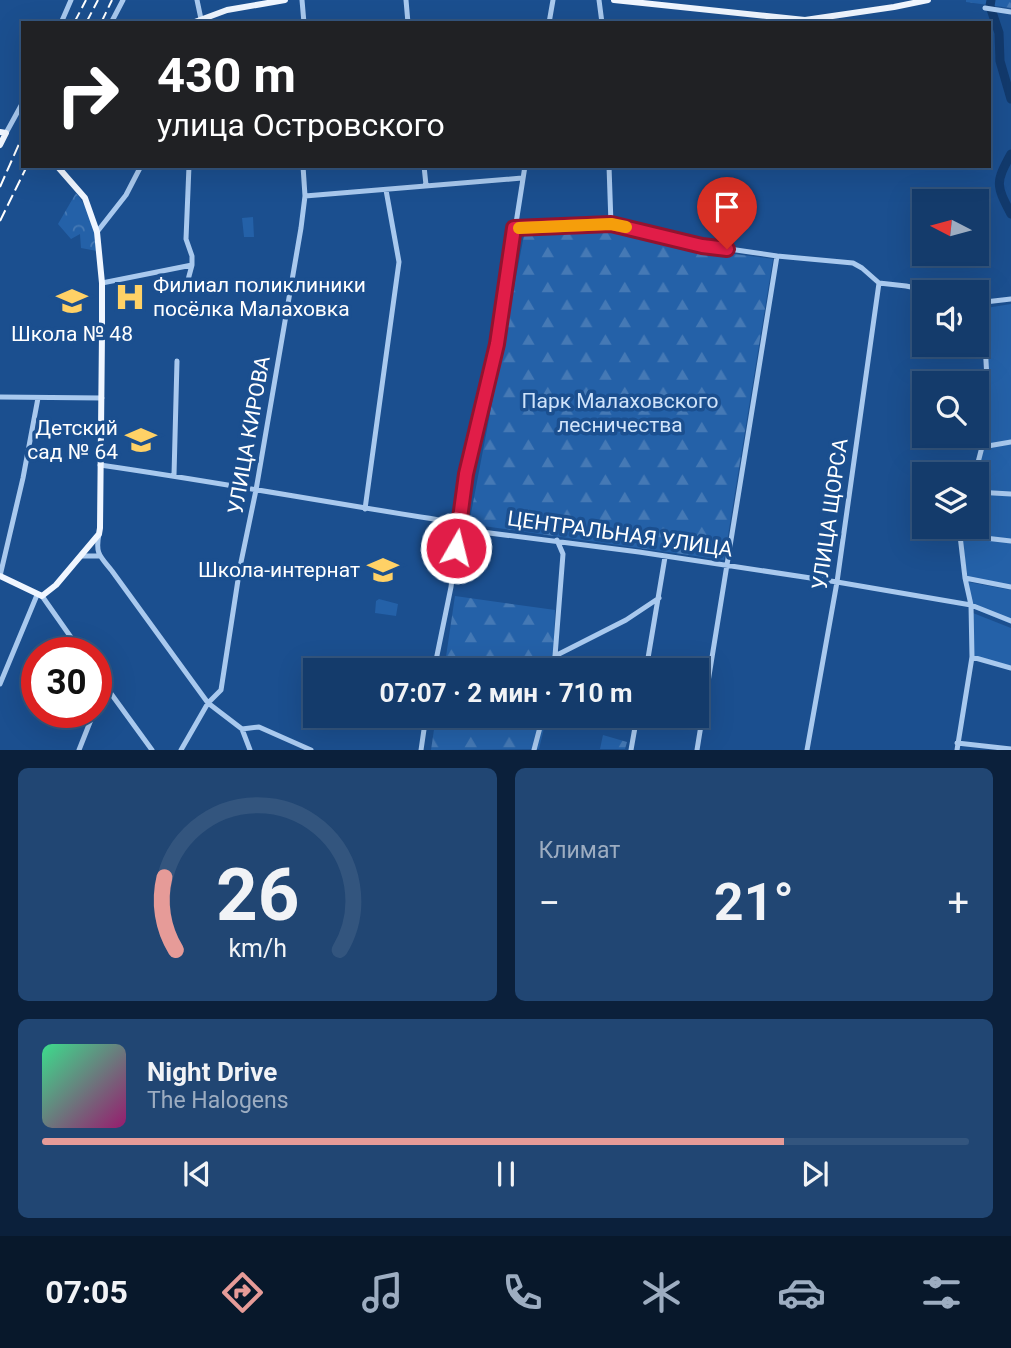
<!DOCTYPE html>
<html lang="ru">
<meta charset="utf-8">
<style>
:root{--surface:#143b6b;--page:#214673;--text:#f1f3f6;--muted:#9dadc1;--line:#33557e;--accent:#e69b98}
body{margin:0;font-family:Roboto,sans-serif;background:var(--page);color:var(--text);height:100vh;display:flex;flex-direction:column;font-size:26px;white-space:nowrap}
*{box-sizing:border-box;margin:0}
p{font-size:23px;color:var(--muted)}
.icon{flex:none;width:38px;height:38px;fill:none;stroke:currentColor;stroke-width:2;stroke-linecap:round;stroke-linejoin:round}
.map{position:relative;height:750px;overflow:hidden}
.details{display:flex;flex-direction:column;gap:18px;padding:18px;background:#0b203b;flex:1}
.details>*{flex:none}
.hud{position:absolute;left:21px;top:21px;width:970px;height:147px;border-radius:0px;box-shadow:0 7px 28px #0002,0 0 0 2px var(--line);background:#202124;color:#fff;overflow:hidden}
.needle{width:46px;rotate:276deg}
.tools{position:absolute;left:912px;top:189px;display:grid;gap:14px}
.tools a{display:grid;place-items:center;width:77px;height:77px;border-radius:0px;background:var(--surface);box-shadow:0 7px 28px #0002,0 0 0 2px var(--line);font-size:35px}
.speed{position:absolute;left:21px;top:637px;display:flex;gap:14px;font-size:35px;font-weight:700;text-align:center}
.speed>*{display:grid;place-content:center;width:91px;height:91px;border-radius:50%;background:var(--surface);box-shadow:0 7px 28px #0002,0 0 0 2px var(--line);line-height:1}
.speed .limit{border:10px solid #d22;background:#fff;color:#111}
.pin{position:absolute;display:grid;place-items:center;width:60px;height:60px;color:#fff;margin:-72px -30px;border-radius:50% 50% 50% 0;rotate:-45deg;box-shadow:0 0 7px #0007}
.pin .icon{rotate:45deg}
.me{position:absolute;width:77px;margin:-38px;rotate:8deg;stroke-linejoin:round;filter:drop-shadow(0 0 5px #0008)}
.turn{display:flex;align-items:center;gap:24px;height:147px;padding:0 21px;font-size:32px}
.turn .icon{width:91px;height:91px;stroke-width:2.5}
.turn b{display:block;font-size:49px;line-height:60px}
.big{font-size:52px;font-weight:700;line-height:1.1}
.details .card{flex:1;display:flex;flex-direction:column;justify-content:center;gap:10px;min-width:0;padding:0 24px;border-radius:10px;background:var(--page)}
.details .dial{align-items:center;gap:0}
.dial svg{height:182px;overflow:visible;fill:none;stroke:var(--line);stroke-width:7;stroke-linecap:round;text-anchor:middle}
.dial text{fill:var(--text);stroke:none}
.song{display:flex;align-items:center;gap:21px}
.cover{width:84px;height:84px;border-radius:10px;background:linear-gradient(135deg,hsl(150 70% 55%),hsl(320 70% 35%))}
.played{height:7px;border-radius:4px;background:linear-gradient(90deg,var(--accent) 80%,var(--line) 80%)}
.keys{display:flex;justify-content:space-around;direction:ltr}
.heat{display:flex;justify-content:space-between;align-items:center;font-size:38px;direction:ltr}
.details .tiles{flex:1;display:grid;gap:18px;grid-template-columns:1fr 1fr}
.card:last-child{grid-column:span 2}
.trip{position:absolute;left:303px;top:658px;width:406px;height:70px;border-radius:0px;background:var(--surface);box-shadow:0 7px 28px #0002,0 0 0 2px var(--line);font-weight:700;line-height:70px;text-align:center}
.tabs{display:flex;height:112px;justify-content:space-around;align-items:center;background:#08182b;color:var(--muted)}
.tabs .icon{width:49px;height:49px}
.tabs .on{color:var(--accent)}
.tabs b{font-size:32px;color:var(--text)}
.map>svg:first-child{display:block}
.forest{fill:url(#forest-firs)}
.park{fill:url(#park-crowns)}
.garden{fill:#2461a8}
.lines{fill:none;stroke-linecap:round;stroke-linejoin:round}
.river{stroke:#123a6d;stroke-width:9}
.minor{stroke:#a9c9ee;stroke-width:5}
.major{stroke:#f0f6ff;stroke-width:6}
.rail{stroke:#fff;stroke-width:2;stroke-dasharray:12 5;stroke-linecap:butt}
.route-casing{stroke:#92132f;stroke-width:18}
.route{stroke:#e11d48;stroke-width:12}
.slow{stroke:#f59e0b;stroke-width:12}
.labels{text-anchor:middle;dominant-baseline:central;stroke-width:7;stroke-linejoin:round;paint-order:stroke}
.poi-label{font-size:21px;fill:#fff;stroke:#1b4f8f;text-anchor:end}
.park-label{font-size:21px;fill:#cfe3fa;stroke:#1b4f8f}
.street-label{font-size:21px;fill:#fff;stroke:#1b4f8f}
</style>
<div class="map">
<svg width="1011" height="750" viewBox="0 0 1011 750">
<defs>
<pattern id="forest-firs" width="22" height="20" patternUnits="userSpaceOnUse" patternTransform="scale(1.75)"><rect width="22" height="20" fill="#2461a8"/><path d="M5 1l3.5 6h-7zM16 11l3.5 6h-7z" fill="#4579b5"/></pattern>
<pattern id="park-crowns" width="20" height="18" patternUnits="userSpaceOnUse" patternTransform="scale(1.75)"><rect width="20" height="18" fill="#2461a8"/><path d="M2 6a3 3 0 1 1 6 0M12 15a3 3 0 1 1 6 0" fill="none" stroke="#4579b5"/></pattern>
</defs>
<rect width="100%" height="100%" fill="#1b4f8f"/>
<path class="forest" d="M966 0H1011V8L966 2Z
M613 232 711 251 773 259 724 560 469 524 524 235Z
M455 596 555 610 553 670H444Z
M436 716H547L539 749 431 750Z
M603 735 627 742 625 749H600Z"/>
<path class="park" d="M76 193C90 210 95 229 97 251L81 248 80 234 71 239 58 224Z"/>
<path class="garden" d="M253 217 254 237H244L242 218Z
M70 292H83L82 312 69 311Z
M1011 304V440L984 445 988 379 986 308Z
M1011 444V493L977 490 976 474 984 449Z
M977 493 1011 496V539L961 533V527H976Z
M961 537 1011 542V586L968 578Z
M968 582 1011 590V624L972 608Z
M379 599 398 604 396 616 375 613 376 601Z
M973 613 1011 628V669L974 659Z"/>
<g class="lines">
<path class="river" d="M991 0 990 6 999 33 1000 61 1011 99
M1011 154C995 183 996 185 1011 214"/>
<path class="minor" d="M197 0 201 19
M302 0 304 23
M406 0 408 23
M599 0 602 23
M985 8 1011 12
M61 23 71 0
M111 23 123 0
M549 23 553 0
M6 133 23 102
M424 166 426 185
M609 166 611 224
M305 196 522 178
M515 228 611 224 702 245 777 256 853 263 862 268 879 283 906 286 936 292
M97 232 126 195 141 166
M102 283 192 265
M185 291 192 265V256L186 239 189 166
M976 300 985 302 1011 299
M0 397 102 398
M982 447 1011 442
M100 465C218 482 335 504 453 522L458 529 639 552 837 582 971 605 1011 621
M975 474 982 447 987 379 983 308
M174 475 177 361
M976 492 1011 494
M365 509 399 262 386 190
M99 534C95 554 100 556 112 571L208 703 242 729 259 727 311 750
M959 535 1011 541
M81 556H99
M0 576 23 478 38 398
M965 578 1011 587
M42 596 82 653
M555 656 626 620 659 598
M972 657 1011 668
M434 670 451 587 466 474 497 344 525 166
M553 670 555 656 563 554 557 540
M646 670 665 557
M96 673 152 750
M0 684 37 595
M96 708 106 686
M242 729 250 750
M957 743 1011 749
M79 750 94 712
M181 750 208 703 221 690 240 567 256 490 301 228 305 196 303 166
M421 750 426 716
M534 750 543 716
M631 750 637 716
M697 750 777 256
M807 750 837 582 879 283
M957 750 972 657 971 605 965 578 959 527"/>
<path class="major" d="M614 0 805 20 894 7 928 0
M192 23 227 10 285 0
M0 132 6 133 0 145
M0 576 42 596 56 585 99 534 100 528 102 333V283L97 232 85 198 57 166"/>
<path class="rail" d="M74 23 86 0
M86 23 98 0
M101 23 112 0
M0 187 23 135
M0 221 27 166"/>
</g>
<g class="lines">
<g class="route-casing">
<path id="route" d="M456 548 466 474 497 344 514 228 611 224 702 246 727 249"/>
</g>
<use href="#route" class="route"/>
<path class="slow" d="M519 228 611 224 626 227"/>
</g>
<defs>
<g id="hospital-bare" transform="scale(2.415)"><path d="M-5-5h3v3.5h4V-5h3V5h-3V1.5h-4V5h-3Z" fill="#ffd166" stroke="#1b4f8f" stroke-width="2.5" paint-order="stroke"/></g>
<g id="school-bare" transform="scale(2.415)"><path d="M0-5L7-2L0 1L-7-2ZM-4 1L0 2.5L4 1V4Q0 6-4 4Z" fill="#ffd166" stroke="#1b4f8f" stroke-width="2.5" paint-order="stroke"/></g>
</defs>
<g fill-rule="evenodd">
<use href="#hospital-bare" x="130" y="297"/>
<use href="#school-bare" x="72" y="301"/>
<use href="#school-bare" x="141" y="440"/>
<use href="#school-bare" x="383" y="570"/>
</g>
<g class="labels">
<g class="poi-label">
<text x="153" y="285" text-anchor="start">Филиал поликлиники<tspan x="153" dy="24">посёлка Малаховка</tspan></text>
<text x="72" y="334" text-anchor="middle">Школа № 48</text>
<text x="118" y="428">Детский<tspan x="118" dy="24">сад № 64</tspan></text>
<text x="360" y="570">Школа-интернат</text>
</g>
<g class="park-label">
<text x="620" y="401">Парк Малаховского<tspan x="620" dy="24">лесничества</tspan></text>
</g>
<g class="street-label">
<text transform="translate(249 435) rotate(-80)">УЛИЦА КИРОВА</text>
<text transform="translate(830 514) rotate(-82)">УЛИЦА ЩОРСА</text>
<text transform="translate(620 534) rotate(8)">ЦЕНТРАЛЬНАЯ УЛИЦА</text>
</g>
</g>
</svg>
<div class="tools">
<a><svg class="needle" viewBox="-14 -14 28 28"><path d="M0-13l5 13h-10z" fill="#e53935"/><path d="M0 13l5-13h-10z" fill="#9dadc1"/></svg></a>
<a><svg class="icon" aria-label="sound" viewBox="0 0 24 24"><path d="M4 9h4l5-4v14l-5-4H4zM17 9q2 3 0 6"/></svg></a>
<a><svg class="icon" aria-label="search" viewBox="0 0 24 24"><circle cx="10" cy="10" r="6"/><path d="M15 15l6 6"/></svg></a>
<a><svg class="icon" aria-label="layers" viewBox="0 0 24 24"><path d="M12 4l9 5-9 5-9-5zM3 14l9 5 9-5"/></svg></a>
</div>
<div class="speed"><div class="limit">30</div></div>
<div class="pin" style="left:727px;top:249px;background:#d93025"><svg class="icon" aria-label="arrive" viewBox="0 0 24 24"><path d="M6 21V4h12l-3 4 3 4H6"/></svg></div>
<svg class="me" style="left:456px;top:548px" viewBox="-20 -20 40 40"><circle r="17" fill="#e11d48" stroke="#fff" stroke-width="3"/><path d="M0-11L8 9 0 5-8 9z" fill="#fff"/></svg>
<div class="trip">07:07 · 2 мин · 710 m</div>
<div class="hud">
<div class="turn"><svg class="icon" aria-label="right" viewBox="0 0 24 24"><path d="M7 20v-9h11M14 6l5 5-5 5"/></svg><div><b>430 m</b>улица Островского</div></div>
</div>
</div>
<section class="details">
<div class="tiles">
<div class="card dial"><svg viewBox="0 0 100 80">
<path d="M14 69A42 42 0 1 1 86 69"/>
<path d="M14 69A42 42 0 0 1 9 37" stroke="#e69b98"/>
<text x="50" y="56" font-size="32" font-weight="700">26</text>
<text x="50" y="72" font-size="11">km/h</text>
</svg></div>
<div class="card"><p>Климат</p>
<div class="heat"><a>−</a><b class="big">21°</b><a>+</a></div>
</div>
<div class="card">
<div class="song"><i class="cover"></i><div><b>Night Drive</b><p>The Halogens</p></div></div>
<div class="played"></div>
<div class="keys"><svg class="icon" aria-label="previous" viewBox="0 0 24 24"><path d="M18 5L8 12l10 7zM5 5v14"/></svg><svg class="icon" aria-label="pause" viewBox="0 0 24 24"><path d="M8 5v14M16 5v14"/></svg><svg class="icon" aria-label="next" viewBox="0 0 24 24"><path d="M6 5l10 7-10 7zM19 5v14"/></svg></div>
</div>
</div>
</section>
<nav class="tabs">
<b>07:05</b>
<svg class="icon on" aria-label="directions" viewBox="0 0 24 24"><path d="M12 3l9 9-9 9-9-9zM9 14v-3h6M13 9l2 2-2 2"/></svg>
<svg class="icon" aria-label="music" viewBox="0 0 24 24"><path d="M9 18V5l10-2v13"/><circle cx="6" cy="18" r="3"/><circle cx="16" cy="16" r="3"/></svg>
<svg class="icon" aria-label="phone" viewBox="0 0 24 24"><path d="M5 4h4l2 5-3 2q2 4 5 5l2-3 5 2v4C11 20 4 13 5 4z"/></svg>
<svg class="icon" aria-label="climate" viewBox="0 0 24 24"><path d="M12 3v18M4 7l16 10M4 17L20 7"/></svg>
<svg class="icon" aria-label="car" viewBox="0 0 24 24"><path d="M5 17H2v-5l4-1 3-4h7l3 4 3 1v5h-3M9 17h6M6 11h13"/><circle cx="7" cy="17" r="2"/><circle cx="17" cy="17" r="2"/></svg>
<svg class="icon" aria-label="filters" viewBox="0 0 24 24"><path d="M4 7h16M4 17h16"/><circle cx="9" cy="7" r="2"/><circle cx="15" cy="17" r="2"/></svg>
</nav>
